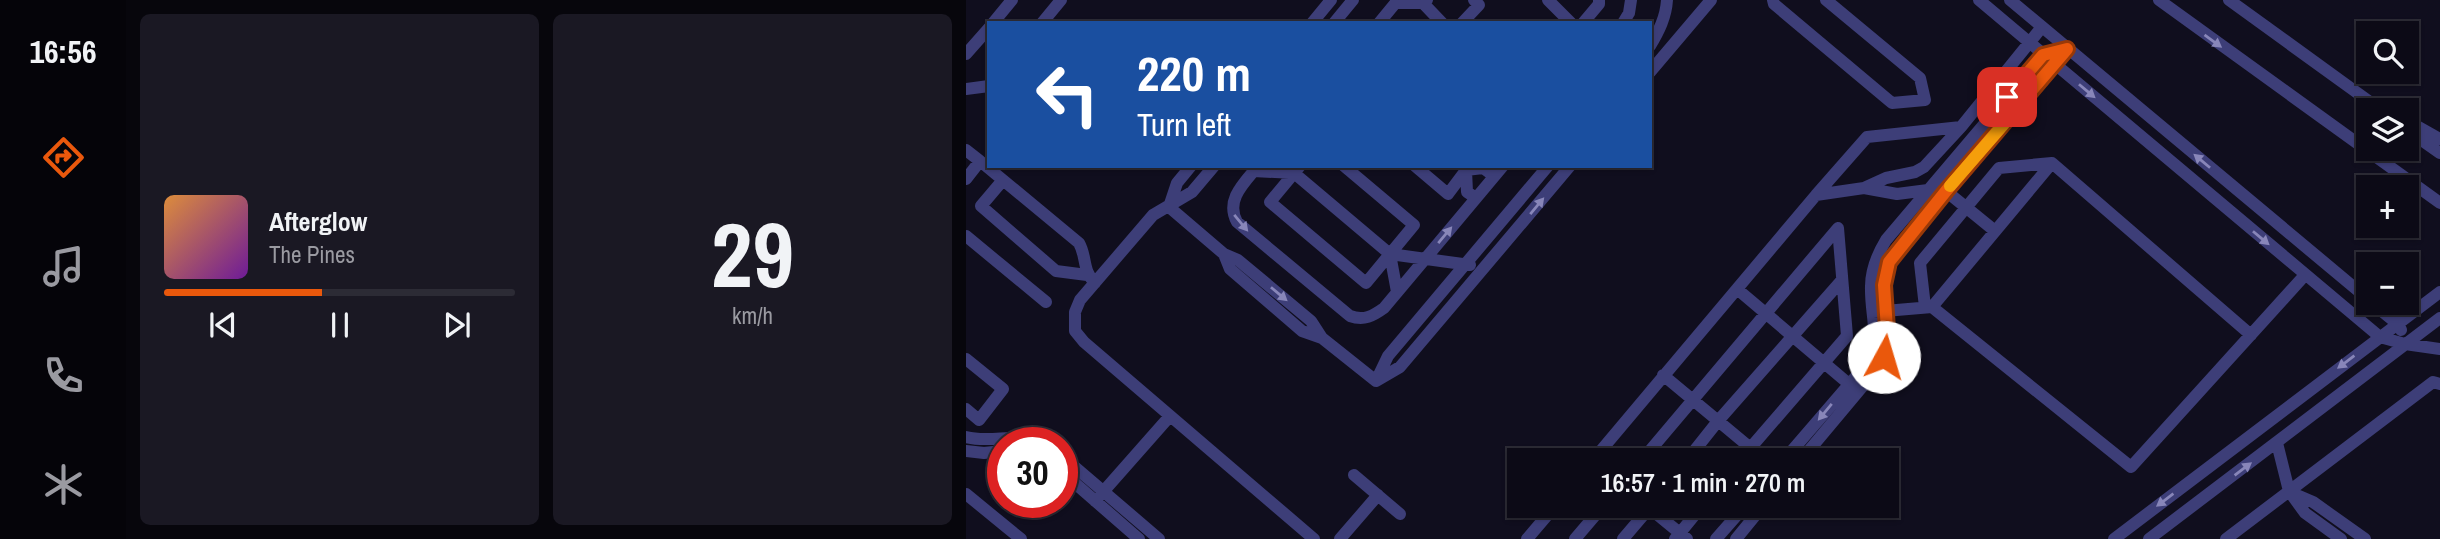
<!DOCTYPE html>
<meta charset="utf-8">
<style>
:root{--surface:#0c0a16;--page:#1a1823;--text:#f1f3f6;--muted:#9a9aa1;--line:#2c2b35;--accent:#ea580c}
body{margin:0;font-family:"Archivo Narrow",sans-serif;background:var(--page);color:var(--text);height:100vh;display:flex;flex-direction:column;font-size:26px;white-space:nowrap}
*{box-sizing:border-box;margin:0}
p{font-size:23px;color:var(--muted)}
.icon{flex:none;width:38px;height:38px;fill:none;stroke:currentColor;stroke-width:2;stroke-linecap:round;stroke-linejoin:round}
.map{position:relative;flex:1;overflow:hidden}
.panel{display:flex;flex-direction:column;gap:14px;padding:14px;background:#07060c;width:840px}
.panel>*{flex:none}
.banner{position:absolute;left:21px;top:21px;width:665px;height:147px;border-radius:0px;box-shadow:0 2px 5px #0004,0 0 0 2px var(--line);background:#1a4fa0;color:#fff;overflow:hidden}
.controls{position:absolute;left:1390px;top:21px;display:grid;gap:14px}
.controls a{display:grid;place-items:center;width:63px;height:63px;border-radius:0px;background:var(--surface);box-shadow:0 2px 5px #0004,0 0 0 2px var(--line);font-size:35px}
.speed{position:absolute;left:21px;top:427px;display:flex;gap:14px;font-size:35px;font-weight:700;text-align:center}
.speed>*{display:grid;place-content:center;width:91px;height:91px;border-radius:50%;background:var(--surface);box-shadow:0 2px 5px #0004,0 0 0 2px var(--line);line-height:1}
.speed .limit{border:10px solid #d22;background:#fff;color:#111}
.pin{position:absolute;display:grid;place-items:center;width:60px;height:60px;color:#fff;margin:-30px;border-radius:14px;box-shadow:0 4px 10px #0006}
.me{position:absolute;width:77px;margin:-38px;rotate:6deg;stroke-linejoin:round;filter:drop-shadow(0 0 5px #0008)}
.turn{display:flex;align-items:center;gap:24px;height:147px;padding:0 35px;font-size:32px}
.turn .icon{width:91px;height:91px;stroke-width:2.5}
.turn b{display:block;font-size:49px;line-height:60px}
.panel .card{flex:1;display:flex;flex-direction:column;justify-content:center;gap:10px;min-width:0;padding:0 24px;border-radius:10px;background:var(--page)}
.panel .dial{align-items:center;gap:0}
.dial b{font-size:91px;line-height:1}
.song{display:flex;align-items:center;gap:21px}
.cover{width:84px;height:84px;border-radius:10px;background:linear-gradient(135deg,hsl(30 70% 55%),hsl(280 70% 35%))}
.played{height:7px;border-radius:4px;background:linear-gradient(90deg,var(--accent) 45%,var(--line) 45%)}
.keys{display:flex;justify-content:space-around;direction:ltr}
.panel .tiles{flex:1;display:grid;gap:14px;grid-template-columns:repeat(2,1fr)}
.trip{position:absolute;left:541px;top:448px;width:392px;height:70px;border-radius:0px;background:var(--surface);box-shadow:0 2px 5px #0004,0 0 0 2px var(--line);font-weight:600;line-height:70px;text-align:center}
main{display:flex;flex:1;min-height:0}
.dock{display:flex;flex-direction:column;width:126px;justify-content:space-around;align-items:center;background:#050409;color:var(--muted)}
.dock .icon{width:49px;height:49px}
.dock .selected{color:var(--accent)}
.dock b{font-size:32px;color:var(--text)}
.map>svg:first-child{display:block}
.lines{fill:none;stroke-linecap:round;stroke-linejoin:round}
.minor{stroke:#3d3e78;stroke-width:12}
.oneway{fill:#8886b9}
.route-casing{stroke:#983908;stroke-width:18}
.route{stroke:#ea580c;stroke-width:12}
.slow{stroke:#f59e0b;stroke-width:12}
</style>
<main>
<nav class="dock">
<b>16:56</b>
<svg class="icon selected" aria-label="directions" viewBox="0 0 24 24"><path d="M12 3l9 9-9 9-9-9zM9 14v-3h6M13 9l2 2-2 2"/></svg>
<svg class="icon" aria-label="music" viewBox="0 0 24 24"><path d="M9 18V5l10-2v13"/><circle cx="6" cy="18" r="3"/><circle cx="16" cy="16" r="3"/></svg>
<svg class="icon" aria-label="phone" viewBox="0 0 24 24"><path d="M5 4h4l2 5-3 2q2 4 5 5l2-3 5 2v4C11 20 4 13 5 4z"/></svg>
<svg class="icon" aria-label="climate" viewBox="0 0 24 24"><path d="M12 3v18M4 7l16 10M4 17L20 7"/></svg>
</nav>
<section class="panel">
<div class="tiles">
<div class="card">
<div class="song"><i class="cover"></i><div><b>Afterglow</b><p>The Pines</p></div></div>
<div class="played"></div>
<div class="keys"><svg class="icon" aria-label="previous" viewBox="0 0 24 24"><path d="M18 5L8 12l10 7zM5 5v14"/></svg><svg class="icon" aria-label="pause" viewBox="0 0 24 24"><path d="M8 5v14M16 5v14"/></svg><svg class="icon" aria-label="next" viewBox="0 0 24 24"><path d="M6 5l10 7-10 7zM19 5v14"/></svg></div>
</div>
<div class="card dial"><b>29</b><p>km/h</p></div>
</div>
</section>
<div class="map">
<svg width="1474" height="539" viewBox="0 0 1474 539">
<rect width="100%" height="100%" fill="#100e1e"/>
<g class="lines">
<path class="minor" d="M461 0 457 3 476 23
M582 0 605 23
M807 0 808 4 926 103 959 100 954 78 860 0
M1013 0 1414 337 1439 344 1474 349
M1044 0 1402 299
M1193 0 1474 203
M1263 0 1415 110
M430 3H457V0
M27 23 46 0
M76 23 95 0
M346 23 365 0
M368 23 387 0
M413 23 432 0
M496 23 513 5 508 0
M617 23 633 4V0
M657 23 663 13 665 0
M684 46C693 31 700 17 701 0
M0 54 23 28
M684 72 745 0
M0 89 23 86
M1440 120 1474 139
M1440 129 1474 153
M0 150 14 161 0 179
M14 161 113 243C121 257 116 270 129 283
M248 166 226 192 187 215 114 300 109 312V331L118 342 348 539
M292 166C278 183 259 200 271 222L384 316C398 321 407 316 418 308L537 166
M334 166 304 202 400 283 448 225 378 166
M449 166 482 194 503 166
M326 167 328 173 424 254 504 265
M287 171 328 173
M37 180 15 206 90 271 121 275
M975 187 1029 231
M898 188 931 194 962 190
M850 195 901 137 995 127
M510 198 501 192 500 170 517 168 528 176
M203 207 258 254 272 260 345 321 356 338 410 381
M203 207 211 183 225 166
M0 236 80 302
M258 254 264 269 336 331 356 338
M424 254 431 292
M771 289 883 384
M1406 303 1433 325 1435 330
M959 307 954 263 1033 168 1086 163
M966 307 1086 163 1285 335
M907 312 966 307 1165 467 1339 275
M0 359 37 389 13 420 0 409
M697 375 799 460
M410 381 434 367 604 166
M410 381 422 356 582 166
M0 437C26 444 52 431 77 443
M1311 443 1323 491 1339 513 1375 539
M0 451 18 453 37 451
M96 456 193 539
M627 460 850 195 898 188 920 178 949 172 958 167 995 127 1076 27
M676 460 872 228 881 336 774 460
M721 460 752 421 876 280
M818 460 899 366C916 338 904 317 905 286 905 269 911 255 920 240L1077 55 1101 49
M835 460 907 374 918 357 922 344 918 285 923 263 980 191 1093 60
M96 472 173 539
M388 475 434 514
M1326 493 1347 502 1399 539
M0 494 55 539
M129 501 204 416
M681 506 721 539
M374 539 412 495
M561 539 589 506
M609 539 637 506
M657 539 685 506
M709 539 736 506
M750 539 779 506
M770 539 797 506
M1148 539 1474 292
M1183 539 1474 318
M1260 539 1467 382 1474 384"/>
</g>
<defs><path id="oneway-solid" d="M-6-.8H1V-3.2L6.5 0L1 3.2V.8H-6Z" transform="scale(1.75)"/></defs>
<g class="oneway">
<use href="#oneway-solid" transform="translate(1247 41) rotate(36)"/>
<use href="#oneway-solid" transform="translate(1121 91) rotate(40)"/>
<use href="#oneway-solid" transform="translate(1236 161) rotate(-140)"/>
<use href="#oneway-solid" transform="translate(571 206) rotate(-50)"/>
<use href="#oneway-solid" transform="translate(275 223) rotate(50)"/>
<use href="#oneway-solid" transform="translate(479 235) rotate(-50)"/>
<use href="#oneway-solid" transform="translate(1295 238) rotate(40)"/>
<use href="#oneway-solid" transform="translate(313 294) rotate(40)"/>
<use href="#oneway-solid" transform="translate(1380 362) rotate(143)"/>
<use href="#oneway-solid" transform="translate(859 412) rotate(130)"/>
<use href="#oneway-solid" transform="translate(1277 469) rotate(-37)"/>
<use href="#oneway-solid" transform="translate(1199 500) rotate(143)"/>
</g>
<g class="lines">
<g class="route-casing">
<path id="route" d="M918 357 922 344 918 285 923 262 980 191 1101 49 1077 55 1041 97"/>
</g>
<use href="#route" class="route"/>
<path class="slow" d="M984 186 1044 117"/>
</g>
</svg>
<div class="controls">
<a><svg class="icon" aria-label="search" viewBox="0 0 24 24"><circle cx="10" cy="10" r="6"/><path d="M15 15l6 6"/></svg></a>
<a><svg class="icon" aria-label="layers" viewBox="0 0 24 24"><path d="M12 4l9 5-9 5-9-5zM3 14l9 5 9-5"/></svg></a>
<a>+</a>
<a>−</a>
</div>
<div class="speed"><div class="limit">30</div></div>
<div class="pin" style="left:1041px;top:97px;background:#d93025"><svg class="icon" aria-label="arrive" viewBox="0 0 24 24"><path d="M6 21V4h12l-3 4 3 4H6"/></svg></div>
<svg class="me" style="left:918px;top:357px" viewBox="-20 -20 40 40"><circle r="19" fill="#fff"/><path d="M0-13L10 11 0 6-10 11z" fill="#ea580c"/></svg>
<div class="trip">16:57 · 1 min · 270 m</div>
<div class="banner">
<div class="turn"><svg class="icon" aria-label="left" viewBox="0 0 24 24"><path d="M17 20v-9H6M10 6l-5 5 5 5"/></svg><div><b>220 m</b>Turn left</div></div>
</div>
</div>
</main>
